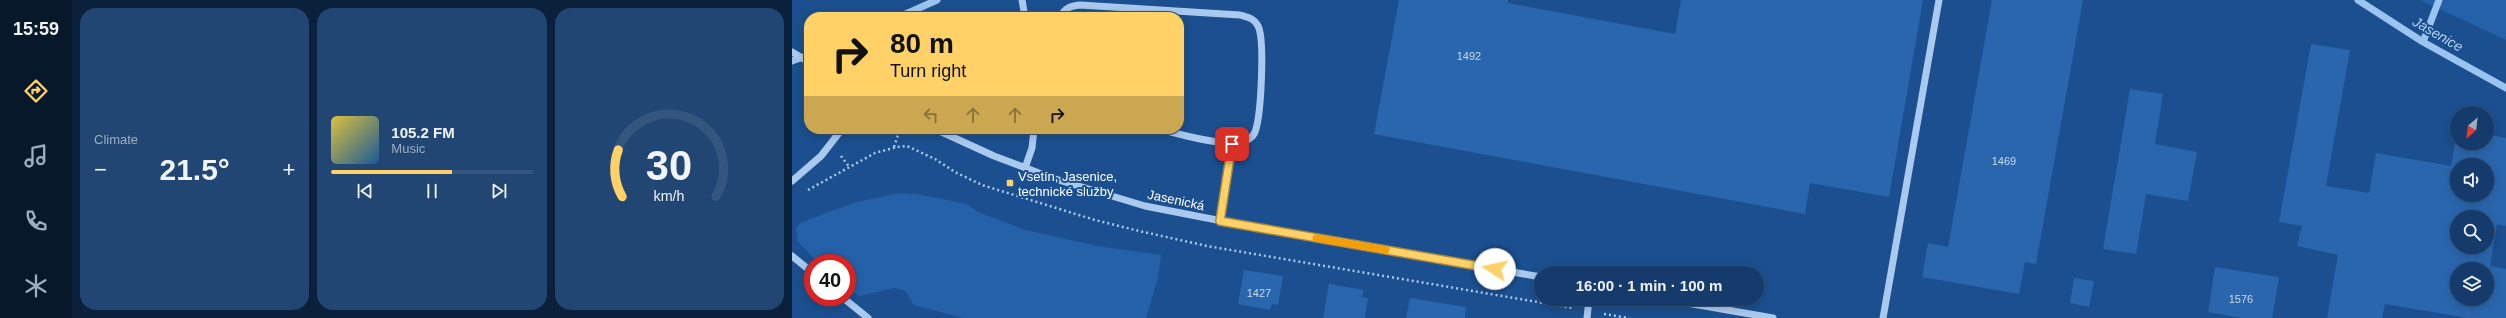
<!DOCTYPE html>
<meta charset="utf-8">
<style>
:root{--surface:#143b6b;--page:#214673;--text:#f1f3f6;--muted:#9dadc1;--line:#33557e;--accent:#ffd166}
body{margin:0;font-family:Arial,sans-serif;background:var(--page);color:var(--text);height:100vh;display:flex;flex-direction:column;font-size:15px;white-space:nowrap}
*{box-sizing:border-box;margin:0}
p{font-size:13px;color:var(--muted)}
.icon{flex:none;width:22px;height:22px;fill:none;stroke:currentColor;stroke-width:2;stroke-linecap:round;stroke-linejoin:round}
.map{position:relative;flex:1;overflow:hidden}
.sheet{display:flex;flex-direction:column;gap:8px;padding:8px;background:#0b203b;width:720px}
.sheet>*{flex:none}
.top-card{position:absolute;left:12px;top:12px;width:380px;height:122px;border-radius:16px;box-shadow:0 2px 10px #0003,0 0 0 1px var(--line);background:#ffd166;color:#111;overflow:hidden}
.needle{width:26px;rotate:208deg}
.controls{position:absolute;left:1658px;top:106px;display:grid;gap:8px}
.controls a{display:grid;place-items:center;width:44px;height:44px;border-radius:50%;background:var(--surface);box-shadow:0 2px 10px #0003,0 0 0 1px var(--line);font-size:20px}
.speed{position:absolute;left:12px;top:254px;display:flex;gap:8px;font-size:20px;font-weight:700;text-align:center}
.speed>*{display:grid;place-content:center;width:52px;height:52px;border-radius:50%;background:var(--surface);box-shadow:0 2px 10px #0003,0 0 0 1px var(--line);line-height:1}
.speed .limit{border:6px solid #d22;background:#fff;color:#111}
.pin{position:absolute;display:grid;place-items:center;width:34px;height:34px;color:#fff;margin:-17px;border-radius:8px;box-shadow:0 2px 6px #0006}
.me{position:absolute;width:44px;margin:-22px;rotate:280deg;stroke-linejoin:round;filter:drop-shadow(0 0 3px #0008)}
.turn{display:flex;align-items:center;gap:14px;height:84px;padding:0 20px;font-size:18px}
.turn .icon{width:52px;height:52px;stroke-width:2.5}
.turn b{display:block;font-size:28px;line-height:34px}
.lanes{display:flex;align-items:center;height:38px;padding:0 20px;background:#0003;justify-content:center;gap:20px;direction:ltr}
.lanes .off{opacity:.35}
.big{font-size:30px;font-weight:800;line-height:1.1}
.sheet .card{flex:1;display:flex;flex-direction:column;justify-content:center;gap:6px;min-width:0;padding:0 14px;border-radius:16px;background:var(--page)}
.sheet .dial{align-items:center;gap:0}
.dial svg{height:104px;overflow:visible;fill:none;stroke:var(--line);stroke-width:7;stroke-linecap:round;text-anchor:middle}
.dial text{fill:var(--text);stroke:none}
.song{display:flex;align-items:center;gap:12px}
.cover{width:48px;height:48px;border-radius:6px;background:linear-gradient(135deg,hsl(50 70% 55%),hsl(210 70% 35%))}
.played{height:4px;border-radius:2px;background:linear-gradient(90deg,var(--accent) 60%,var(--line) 60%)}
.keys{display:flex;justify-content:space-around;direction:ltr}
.heat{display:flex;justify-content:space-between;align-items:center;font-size:22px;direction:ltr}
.sheet .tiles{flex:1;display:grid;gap:8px;grid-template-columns:repeat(3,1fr)}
.trip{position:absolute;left:742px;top:266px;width:230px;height:40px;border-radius:20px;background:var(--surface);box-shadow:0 2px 10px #0003,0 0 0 1px var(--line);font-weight:800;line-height:40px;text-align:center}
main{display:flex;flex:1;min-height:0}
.dock{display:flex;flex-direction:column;width:72px;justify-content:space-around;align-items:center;background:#08182b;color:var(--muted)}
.dock .icon{width:28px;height:28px}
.dock .selected{color:var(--accent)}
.dock b{font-size:18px;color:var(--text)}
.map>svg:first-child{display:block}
.green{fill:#2461a8}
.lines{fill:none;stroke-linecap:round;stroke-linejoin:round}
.stream{stroke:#9cc4f0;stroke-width:7}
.building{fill:#2a66ad;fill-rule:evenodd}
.path{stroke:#a9c9ee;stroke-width:2.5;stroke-dasharray:2 3;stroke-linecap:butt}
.minor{stroke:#a9c9ee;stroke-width:7}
.route-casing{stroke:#a68842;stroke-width:10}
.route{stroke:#ffd166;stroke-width:7}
.slow{stroke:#f59e0b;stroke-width:7}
.poi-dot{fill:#ffd166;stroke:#1b4f8f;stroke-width:1.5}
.labels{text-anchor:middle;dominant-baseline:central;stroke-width:4;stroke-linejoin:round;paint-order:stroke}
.number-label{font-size:11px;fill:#cad9ea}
.poi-label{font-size:13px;fill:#fff;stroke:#1b4f8f;text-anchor:start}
.street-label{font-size:13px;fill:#fff;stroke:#1b4f8f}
.water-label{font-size:14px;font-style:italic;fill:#b5d3f5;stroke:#1b4f8f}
</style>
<main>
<nav class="dock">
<b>15:59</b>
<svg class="icon selected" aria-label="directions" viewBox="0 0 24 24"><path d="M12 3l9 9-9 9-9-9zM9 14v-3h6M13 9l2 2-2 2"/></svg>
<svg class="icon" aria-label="music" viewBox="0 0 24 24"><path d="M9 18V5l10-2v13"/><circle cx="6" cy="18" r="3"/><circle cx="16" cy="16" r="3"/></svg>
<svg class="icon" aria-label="phone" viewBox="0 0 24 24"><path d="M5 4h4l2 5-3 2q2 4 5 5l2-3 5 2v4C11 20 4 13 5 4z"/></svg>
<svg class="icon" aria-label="climate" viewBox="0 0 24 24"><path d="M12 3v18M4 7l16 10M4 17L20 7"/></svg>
</nav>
<section class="sheet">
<div class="tiles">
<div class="card"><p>Climate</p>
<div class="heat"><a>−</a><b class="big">21.5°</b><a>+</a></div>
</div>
<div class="card">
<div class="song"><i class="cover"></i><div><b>105.2 FM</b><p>Music</p></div></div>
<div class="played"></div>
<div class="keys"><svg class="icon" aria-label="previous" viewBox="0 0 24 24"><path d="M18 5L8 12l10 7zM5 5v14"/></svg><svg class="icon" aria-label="pause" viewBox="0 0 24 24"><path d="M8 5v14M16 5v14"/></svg><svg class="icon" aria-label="next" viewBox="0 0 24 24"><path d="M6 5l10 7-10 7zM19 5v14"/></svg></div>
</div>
<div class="card dial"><svg viewBox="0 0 100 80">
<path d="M14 69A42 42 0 1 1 86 69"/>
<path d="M14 69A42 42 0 0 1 11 33" stroke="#ffd166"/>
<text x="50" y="56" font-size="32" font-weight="700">30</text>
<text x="50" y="72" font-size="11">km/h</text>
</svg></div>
</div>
</section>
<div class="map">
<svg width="1714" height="318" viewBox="0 0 1714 318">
<rect width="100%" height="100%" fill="#1b4f8f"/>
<path class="green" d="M1628 0H1714V40Z
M108 193 125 194 175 204 186 212 233 230 306 246 369 255 366 278 354 318H171L122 305 113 291 103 288 67 296 55 286V263H26L6 242 4 228 10 222 64 202Z"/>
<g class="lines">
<path class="stream" d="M1566 0 1631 42 1714 88
M107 17 145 0
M1631 42 1647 0
M0 61 17 55"/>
</g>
<path class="building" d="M607 0H716V3L883 34 889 0H1131L1097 197 1018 183 1013 214 582 134Z
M1200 0H1291L1244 264 1233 262 1227 294 1130 277 1136 243 1156 247Z
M1519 44 1558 50 1534 186 1577 193 1584 153 1659 166 1665 133V143H1695V134L1714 138V226L1705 224 1698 266 1714 269V318H1676L1593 304 1590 318H1535L1546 255 1505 246 1510 226 1487 222ZM1665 165H1695V195H1665ZM1665 217H1695V247H1665ZM1665 269H1695V299H1665Z
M1338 89 1371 94 1363 144 1405 152 1396 201 1354 194 1344 254 1311 249Z
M1423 267 1487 277 1480 318H1450L1416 312Z
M452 270 491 276 486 305 480 304 478 310 446 304Z
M1282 278 1302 281 1297 307 1278 303Z
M537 284 572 290 570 297 576 298 573 318H531Z
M618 298 674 307 673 318H614Z"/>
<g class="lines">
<path class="path" d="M214 129 225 132
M102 147 108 129
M49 156 58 168
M16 190 83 153 105 147 115 146 143 159 163 172 190 185 303 220 347 231 415 246 781 308
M812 314 837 318"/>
<path class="minor" d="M230 0 233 17
M268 17C273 8 278 6 288 5L448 15C455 17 462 18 466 26 473 39 469 112 464 129 463 134 459 138 455 140 439 149 386 134 368 129
M0 52 17 62
M143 129 202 156 260 178 353 206 471 229 749 277
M233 168 240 148 242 129
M0 181 29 156 50 129
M428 221 440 144
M0 256 21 273
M50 297 76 318
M872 299 981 318
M795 318 797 299
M1091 318 1147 0"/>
</g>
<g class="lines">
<g class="route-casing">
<path id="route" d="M440 144 428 221 703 269"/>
</g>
<use href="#route" class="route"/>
<path class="slow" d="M524 238 594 250"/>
</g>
<rect class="poi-dot" x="214" y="179" width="8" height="8" rx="2"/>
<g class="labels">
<g class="number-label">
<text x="677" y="56">1492</text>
<text x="1212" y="161">1469</text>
<text x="467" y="293">1427</text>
<text x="1449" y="299">1576</text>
</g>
<g class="poi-label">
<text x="226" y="176">Vsetín, Jasenice,<tspan x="226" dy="15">technické služby</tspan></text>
</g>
<g class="street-label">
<text transform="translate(384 200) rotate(12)">Jasenická</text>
</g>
<g class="water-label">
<text transform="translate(1646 34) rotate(30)">Jasenice</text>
</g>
</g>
</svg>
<div class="controls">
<a><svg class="needle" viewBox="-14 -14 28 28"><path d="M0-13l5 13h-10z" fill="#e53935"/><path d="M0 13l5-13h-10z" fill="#9dadc1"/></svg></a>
<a><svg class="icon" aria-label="sound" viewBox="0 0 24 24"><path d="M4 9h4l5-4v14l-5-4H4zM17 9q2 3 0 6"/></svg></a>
<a><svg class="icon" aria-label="search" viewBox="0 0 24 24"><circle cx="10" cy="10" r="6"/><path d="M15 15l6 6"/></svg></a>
<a><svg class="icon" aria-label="layers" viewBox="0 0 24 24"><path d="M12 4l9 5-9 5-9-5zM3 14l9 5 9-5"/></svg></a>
</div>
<div class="speed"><div class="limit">40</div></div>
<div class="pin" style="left:440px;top:144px;background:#d93025"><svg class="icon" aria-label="arrive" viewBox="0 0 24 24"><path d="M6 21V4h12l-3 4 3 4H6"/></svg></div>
<svg class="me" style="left:703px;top:269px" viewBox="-20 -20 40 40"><circle r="19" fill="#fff"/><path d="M0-13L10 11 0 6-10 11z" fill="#ffd166"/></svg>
<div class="trip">16:00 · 1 min · 100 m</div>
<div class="top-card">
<div class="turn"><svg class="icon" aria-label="right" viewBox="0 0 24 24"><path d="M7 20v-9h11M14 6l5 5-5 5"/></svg><div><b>80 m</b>Turn right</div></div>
<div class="lanes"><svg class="icon off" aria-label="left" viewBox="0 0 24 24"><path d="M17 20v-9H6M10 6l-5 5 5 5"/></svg><svg class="icon off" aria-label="ahead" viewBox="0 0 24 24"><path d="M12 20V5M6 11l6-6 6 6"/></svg><svg class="icon off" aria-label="ahead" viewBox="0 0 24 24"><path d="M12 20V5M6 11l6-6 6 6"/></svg><svg class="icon" aria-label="right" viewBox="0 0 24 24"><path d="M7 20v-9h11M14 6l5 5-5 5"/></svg></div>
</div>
</div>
</main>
